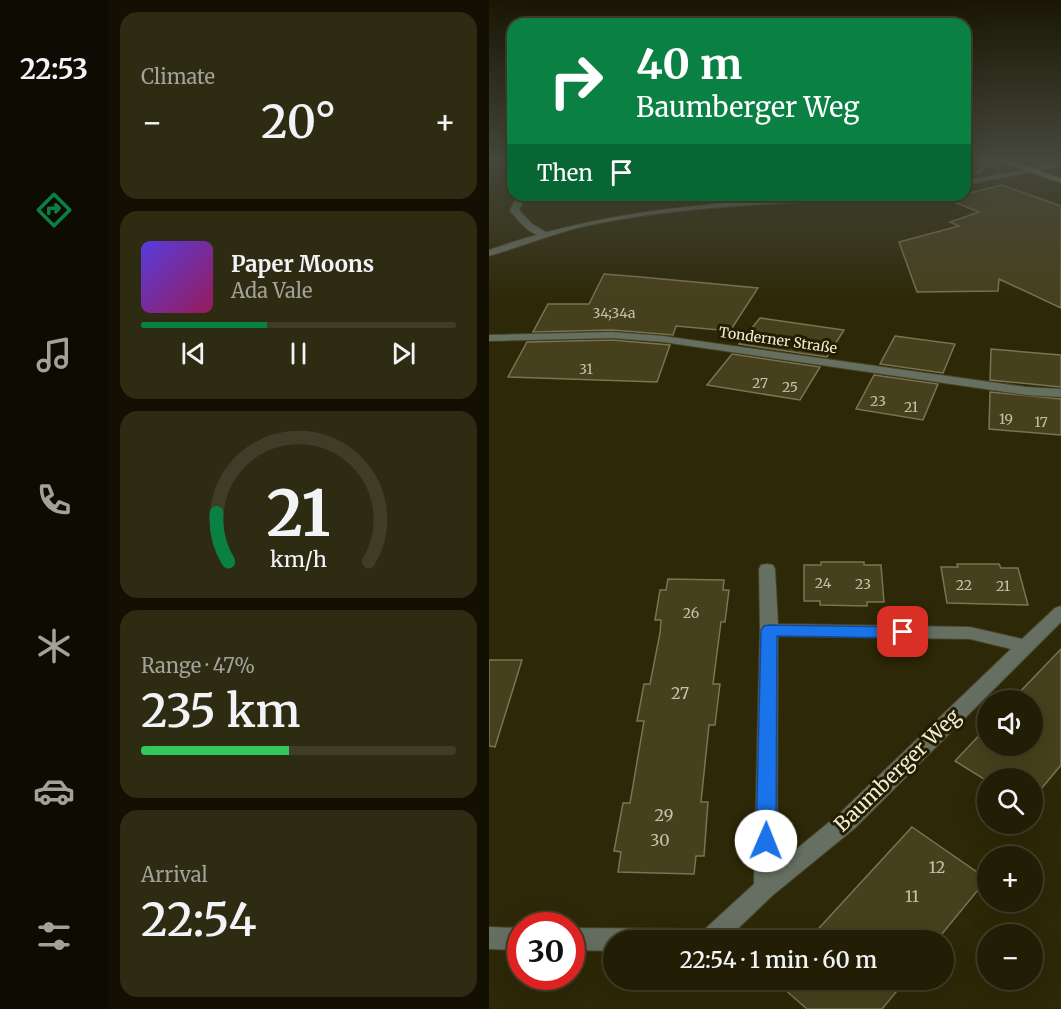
<!DOCTYPE html>
<meta charset="utf-8">
<style>
:root{--surface:#221e05;--page:#2e2b13;--text:#f1f3f6;--muted:#a2a29a;--line:#3f3c27;--accent:#0b8043}
body{margin:0;font-family:Merriweather,serif;background:var(--page);color:var(--text);height:100vh;display:flex;flex-direction:column;font-size:22px;white-space:nowrap}
*{box-sizing:border-box;margin:0}
p{font-size:20px;color:var(--muted)}
.icon{flex:none;width:33px;height:33px;fill:none;stroke:currentColor;stroke-width:2;stroke-linecap:round;stroke-linejoin:round}
.map{position:relative;flex:1;overflow:hidden}
.side{display:flex;flex-direction:column;gap:12px;padding:12px;background:#131003;width:381px}
.side>*{flex:none}
.guide{position:absolute;left:18px;top:18px;width:464px;height:183px;border-radius:18px;box-shadow:0 6px 24px #0002,0 0 0 2px var(--line);background:#0b8043;color:#fff;overflow:hidden}
.fabs{position:absolute;left:488px;top:690px;display:grid;gap:12px}
.fabs a{display:grid;place-items:center;width:66px;height:66px;border-radius:50%;background:var(--surface);box-shadow:0 6px 24px #0002,0 0 0 2px var(--line);font-size:30px}
.speed{position:absolute;left:18px;top:912px;display:flex;gap:12px;font-size:30px;font-weight:700;text-align:center}
.speed>*{display:grid;place-content:center;width:78px;height:78px;border-radius:50%;background:var(--surface);box-shadow:0 6px 24px #0002,0 0 0 2px var(--line);line-height:1}
.speed .limit{border:9px solid #d22;background:#fff;color:#111}
.pin{position:absolute;display:grid;place-items:center;width:51px;height:51px;color:#fff;margin:-26px;border-radius:12px;box-shadow:0 3px 9px #0006}
.me{position:absolute;width:66px;margin:-33px;rotate:1deg;stroke-linejoin:round;filter:drop-shadow(0 0 4px #0008)}
.turn{display:flex;align-items:center;gap:21px;height:126px;padding:0 30px;font-size:27px}
.turn .icon{width:78px;height:78px;stroke-width:2.5}
.turn b{display:block;font-size:42px;line-height:51px}
.then{display:flex;align-items:center;height:57px;padding:0 30px;background:#0003;gap:12px;font-size:22px}
.big{font-size:45px;font-weight:600;line-height:1.1}
.side .widget{flex:1;display:flex;flex-direction:column;justify-content:center;gap:9px;min-width:0;padding:0 21px;border-radius:18px;background:var(--page)}
.side .dial{align-items:center;gap:0}
.dial svg{height:156px;overflow:visible;fill:none;stroke:var(--line);stroke-width:7;stroke-linecap:round;text-anchor:middle}
.dial text{fill:var(--text);stroke:none}
.song{display:flex;align-items:center;gap:18px}
.cover{width:72px;height:72px;border-radius:9px;background:linear-gradient(135deg,hsl(250 70% 55%),hsl(330 70% 35%))}
.played{height:6px;border-radius:3px;background:linear-gradient(90deg,var(--accent) 40%,var(--line) 40%)}
.keys{display:flex;justify-content:space-around;direction:ltr}
.heat{display:flex;justify-content:space-between;align-items:center;font-size:33px;direction:ltr}
.charge{height:9px;border-radius:4px;background:linear-gradient(90deg,#34c759 47%,var(--line) 0)}
.trip{position:absolute;left:114px;top:930px;width:351px;height:60px;border-radius:30px;background:var(--surface);box-shadow:0 6px 24px #0002,0 0 0 2px var(--line);font-weight:600;line-height:60px;text-align:center}
main{display:flex;flex:1;min-height:0}
.dock{display:flex;flex-direction:column;width:108px;justify-content:space-around;align-items:center;background:#0e0c02;color:var(--muted)}
.dock .icon{width:42px;height:42px}
.dock .selected{color:var(--accent)}
.dock b{font-size:27px;color:var(--text)}
.map>svg:first-child{display:block}
.building{fill:#47401c;stroke:#797452;stroke-width:1.5}
.lines{fill:none;stroke-linecap:round;stroke-linejoin:round}
.minor-casing{stroke:#484325;stroke-width:2}
.tertiary-casing{stroke:#484325;stroke-width:2}
.secondary-casing{stroke:#484325;stroke-width:2}
.minor{fill:#667062;fill-rule:evenodd}
.tertiary{fill:#667062;fill-rule:evenodd}
.secondary{fill:#8a9982;fill-rule:evenodd}
.route{fill:#1a73e8;stroke:#114b97;stroke-width:1.5}
.labels{text-anchor:middle;dominant-baseline:central;stroke-width:6;stroke-linejoin:round;paint-order:stroke}
.number-label{font-size:14px;fill:#c5c1aa}
.far-street-label{font-size:14px;fill:#efecda;stroke:#241e00}
.near-number-label{font-size:16px;fill:#c5c1aa}
.near-street-label{font-size:20px;fill:#efecda;stroke:#241e00}
</style>
<main>
<nav class="dock">
<b>22:53</b>
<svg class="icon selected" aria-label="directions" viewBox="0 0 24 24"><path d="M12 3l9 9-9 9-9-9zM9 14v-3h6M13 9l2 2-2 2"/></svg>
<svg class="icon" aria-label="music" viewBox="0 0 24 24"><path d="M9 18V5l10-2v13"/><circle cx="6" cy="18" r="3"/><circle cx="16" cy="16" r="3"/></svg>
<svg class="icon" aria-label="phone" viewBox="0 0 24 24"><path d="M5 4h4l2 5-3 2q2 4 5 5l2-3 5 2v4C11 20 4 13 5 4z"/></svg>
<svg class="icon" aria-label="climate" viewBox="0 0 24 24"><path d="M12 3v18M4 7l16 10M4 17L20 7"/></svg>
<svg class="icon" aria-label="car" viewBox="0 0 24 24"><path d="M5 17H2v-5l4-1 3-4h7l3 4 3 1v5h-3M9 17h6M6 11h13"/><circle cx="7" cy="17" r="2"/><circle cx="17" cy="17" r="2"/></svg>
<svg class="icon" aria-label="filters" viewBox="0 0 24 24"><path d="M4 7h16M4 17h16"/><circle cx="9" cy="7" r="2"/><circle cx="15" cy="17" r="2"/></svg>
</nav>
<section class="side">
<div class="widget"><p>Climate</p>
<div class="heat"><a>−</a><b class="big">20°</b><a>+</a></div>
</div>
<div class="widget">
<div class="song"><i class="cover"></i><div><b>Paper Moons</b><p>Ada Vale</p></div></div>
<div class="played"></div>
<div class="keys"><svg class="icon" aria-label="previous" viewBox="0 0 24 24"><path d="M18 5L8 12l10 7zM5 5v14"/></svg><svg class="icon" aria-label="pause" viewBox="0 0 24 24"><path d="M8 5v14M16 5v14"/></svg><svg class="icon" aria-label="next" viewBox="0 0 24 24"><path d="M6 5l10 7-10 7zM19 5v14"/></svg></div>
</div>
<div class="widget dial"><svg viewBox="0 0 100 80">
<path d="M14 69A42 42 0 1 1 86 69"/>
<path d="M14 69A42 42 0 0 1 8 44" stroke="#0b8043"/>
<text x="50" y="56" font-size="32" font-weight="700">21</text>
<text x="50" y="72" font-size="11">km/h</text>
</svg></div>
<div class="widget"><p>Range · 47%</p><b class="big">235 km</b><div class="charge"></div></div>
<div class="widget"><p>Arrival</p><b class="big">22:54</b></div>
</section>
<div class="map">
<svg width="572" height="1009" viewBox="0 0 572 1009">
<rect width="100%" height="100%" fill="#2d2807"/>
<path class="building" d="M513 185 572 206V308L510 279 509 291 428 292 410 242 470 226 461 222 490 212 457 199Z
M115 274 152 277 269 288 241 331 187 326 184 335 123 330 44 332 59 304H100Z
M271 318 355 330 338 357 250 344Z
M406 336 466 344 454 373 391 364Z
M123 340 181 345 168 382 19 377 38 342Z
M502 349 572 355V387L501 380Z
M243 354 331 367 311 400 218 385Z
M385 375 449 384 434 420 367 409Z
M501 392 572 399V435L500 429Z
M332 562H375V565H392L395 602H378V606L331 605V601H315V565H332Z
M468 564H510L512 568H529L539 605 458 603 452 567H469Z
M179 579 235 580 234 590H240L236 622H232L224 684H231L226 725H220L212 802H219L215 856H207L205 874 129 872 132 852 125 851 134 803H141L155 721H148L155 684H161L171 633 172 620H166L171 590H177Z
M572 649V765L543 800V778H498V781L466 761 498 727V746H543V700H523Z
M0 660H33L6 747 0 746Z
M423 827 498 879 448 940H319Z
M285 980H417L393 1009H318Z"/>
<g class="lines">
<g class="minor-casing">
<path id="minor" d="M0 161H11L0 164Z
M29 195H37L30 210 43 224 57 232V236C42 237 31 222 22 212L21 210Z
M123 332 174 336 537 387 572 389V397L537 395 174 342 123 338 0 341V335Z
M278 564 284 565 286 569 289 624 481 627 533 639 566 608 572 606V622L366 828 284 895 237 940H124V951L82 950V928L216 929 265 884 271 630 270 569 272 565ZM289 636 481 639 522 649 350 814 288 865Z
M0 927 32 928V950L0 949Z"/>
</g>
<g class="tertiary-casing">
<path id="tertiary" d="M489 161H497L499 166 490 175 486 173 491 166Z
M572 162V166L476 185V181Z
M341 195H379L375 198C281 205 185 206 92 227 60 235 31 247 0 256V250C116 209 220 204 341 195Z"/>
</g>
<g class="secondary-casing">
<path id="secondary" d="M509 161H522L572 178V183Z"/>
</g>
<use href="#minor" class="minor"/>
<use href="#tertiary" class="tertiary"/>
<use href="#secondary" class="secondary"/>
</g>
<linearGradient id="sky" x2="0" y2="1"><stop stop-color="#191604"/><stop offset="0.53" stop-color="#46483c"/><stop offset="1" stop-color="#46483c" stop-opacity="0"/></linearGradient>
<rect width="572" height="303" fill="url(#sky)"/>
<path class="route" d="M280 625 414 627 420 628 422 632 420 636 414 638 288 636 287 841 284 847 277 850 269 847 267 841 272 630 275 626Z"/>
<g class="labels">
<g class="number-label">
<text x="125" y="313">34;34a</text>
<text x="97" y="369">31</text>
<text x="271" y="383">27</text>
<text x="301" y="387">25</text>
<text x="389" y="401">23</text>
<text x="422" y="407">21</text>
<text x="517" y="419">19</text>
<text x="552" y="422">17</text>
<text x="334" y="583">24</text>
<text x="374" y="584">23</text>
<text x="475" y="585">22</text>
<text x="514" y="586">21</text>
<text x="202" y="613">26</text>
</g>
<g class="far-street-label">
<text transform="translate(289 340) rotate(8)">Tonderner Straße</text>
</g>
<g class="near-number-label">
<text x="191" y="693">27</text>
<text x="175" y="815">29</text>
<text x="171" y="840">30</text>
<text x="448" y="867">12</text>
<text x="423" y="896">11</text>
</g>
<g class="near-street-label">
<text transform="translate(408 770) rotate(-44)">Baumberger Weg</text>
</g>
</g>
</svg>
<div class="fabs">
<a><svg class="icon" aria-label="sound" viewBox="0 0 24 24"><path d="M4 9h4l5-4v14l-5-4H4zM17 9q2 3 0 6"/></svg></a>
<a><svg class="icon" aria-label="search" viewBox="0 0 24 24"><circle cx="10" cy="10" r="6"/><path d="M15 15l6 6"/></svg></a>
<a>+</a>
<a>−</a>
</div>
<div class="speed"><div class="limit">30</div></div>
<div class="pin" style="left:414px;top:632px;background:#d93025"><svg class="icon" aria-label="arrive" viewBox="0 0 24 24"><path d="M6 21V4h12l-3 4 3 4H6"/></svg></div>
<svg class="me" style="left:277px;top:841px" viewBox="-20 -20 40 40"><circle r="19" fill="#fff"/><path d="M0-13L10 11 0 6-10 11z" fill="#1a73e8"/></svg>
<div class="trip">22:54 · 1 min · 60 m</div>
<div class="guide">
<div class="turn"><svg class="icon" aria-label="right" viewBox="0 0 24 24"><path d="M7 20v-9h11M14 6l5 5-5 5"/></svg><div><b>40 m</b>Baumberger Weg</div></div>
<div class="then">Then<svg class="icon" aria-label="arrive" viewBox="0 0 24 24"><path d="M6 21V4h12l-3 4 3 4H6"/></svg></div>
</div>
</div>
</main>
